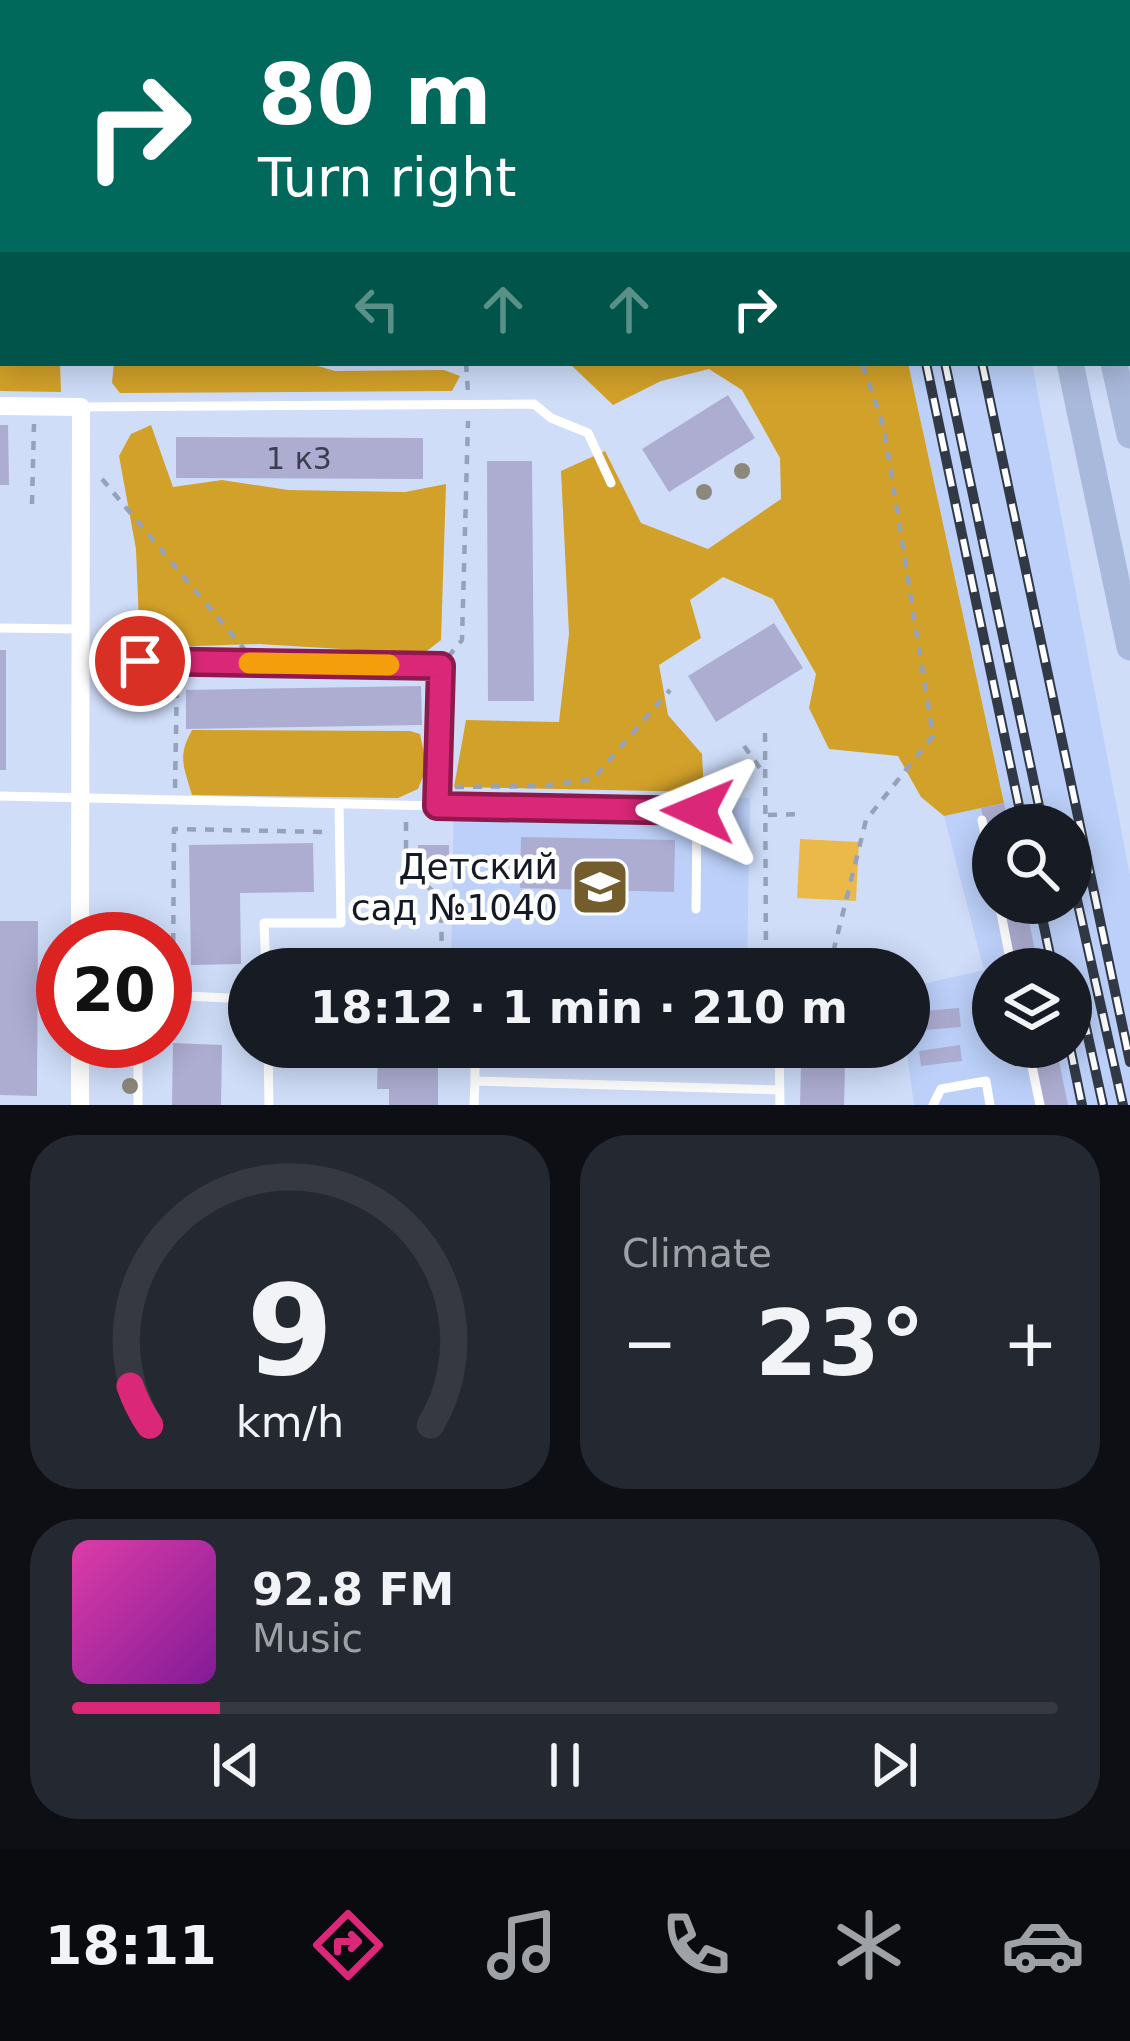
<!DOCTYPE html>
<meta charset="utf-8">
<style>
:root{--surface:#171b24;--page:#242831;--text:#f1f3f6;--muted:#9ea1a6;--line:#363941;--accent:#db2777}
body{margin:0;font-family:"DejaVu Sans",sans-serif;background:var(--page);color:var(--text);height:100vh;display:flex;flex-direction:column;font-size:45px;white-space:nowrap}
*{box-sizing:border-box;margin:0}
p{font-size:39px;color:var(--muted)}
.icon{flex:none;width:66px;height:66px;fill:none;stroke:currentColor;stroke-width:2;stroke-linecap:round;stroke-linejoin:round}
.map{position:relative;height:1105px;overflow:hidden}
.drawer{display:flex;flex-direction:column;gap:30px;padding:30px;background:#0d0f14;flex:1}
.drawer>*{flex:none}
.top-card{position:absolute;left:0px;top:0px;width:1131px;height:366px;box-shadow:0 6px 30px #0003;background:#00695c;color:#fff;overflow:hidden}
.fabs{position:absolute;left:972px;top:804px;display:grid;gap:24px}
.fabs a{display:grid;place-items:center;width:120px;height:120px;border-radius:50%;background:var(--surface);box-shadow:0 6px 30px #0003;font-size:60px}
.speed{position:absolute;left:36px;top:912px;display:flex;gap:24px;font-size:60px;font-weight:700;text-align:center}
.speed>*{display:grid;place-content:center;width:156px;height:156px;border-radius:50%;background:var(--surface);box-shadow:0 6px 30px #0003;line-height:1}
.speed .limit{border:18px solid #d22;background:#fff;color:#111}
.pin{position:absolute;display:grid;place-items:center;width:102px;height:102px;color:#fff;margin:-51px;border:6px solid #fff;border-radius:50%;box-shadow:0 3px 12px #0007}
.me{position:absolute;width:132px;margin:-66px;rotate:271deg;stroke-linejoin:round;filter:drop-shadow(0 0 9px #0008)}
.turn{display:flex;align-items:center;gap:42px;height:252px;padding:0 60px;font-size:54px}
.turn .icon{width:156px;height:156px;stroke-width:2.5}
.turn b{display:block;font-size:84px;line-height:102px}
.lanes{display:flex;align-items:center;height:114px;padding:0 60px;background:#0003;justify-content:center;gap:60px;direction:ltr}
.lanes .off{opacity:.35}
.big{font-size:90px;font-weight:700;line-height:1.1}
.drawer .tile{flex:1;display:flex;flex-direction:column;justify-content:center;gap:18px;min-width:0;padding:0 42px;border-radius:48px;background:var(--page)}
.drawer .dial{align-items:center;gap:0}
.dial svg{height:312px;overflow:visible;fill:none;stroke:var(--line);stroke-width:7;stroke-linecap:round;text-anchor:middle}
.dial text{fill:var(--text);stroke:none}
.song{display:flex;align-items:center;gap:36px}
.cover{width:144px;height:144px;border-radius:18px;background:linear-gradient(135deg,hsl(320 70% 55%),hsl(290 70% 35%))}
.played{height:12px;border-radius:6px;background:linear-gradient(90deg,var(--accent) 15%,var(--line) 15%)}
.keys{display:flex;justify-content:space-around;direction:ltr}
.heat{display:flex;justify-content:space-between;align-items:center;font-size:66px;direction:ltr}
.drawer .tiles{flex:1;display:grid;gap:30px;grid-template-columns:1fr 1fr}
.tile:last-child{grid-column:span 2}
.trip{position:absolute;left:228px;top:948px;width:702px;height:120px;border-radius:60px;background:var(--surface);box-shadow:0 6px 30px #0003;font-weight:700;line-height:120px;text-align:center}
.tabs{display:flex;height:192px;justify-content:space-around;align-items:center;background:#090b0e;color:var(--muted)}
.tabs .icon{width:84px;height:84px}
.tabs .selected{color:var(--accent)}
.tabs b{font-size:54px;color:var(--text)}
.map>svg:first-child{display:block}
.built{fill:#bcd0f9;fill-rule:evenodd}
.green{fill:#eab949}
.forest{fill:#d2a129}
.building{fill:#adadd2}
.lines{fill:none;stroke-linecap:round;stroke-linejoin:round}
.path{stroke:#96a2b9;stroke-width:4.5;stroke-dasharray:9 9;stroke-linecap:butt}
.lane{stroke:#fff;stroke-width:9}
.street{stroke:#fff;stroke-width:18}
.secondary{stroke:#fff;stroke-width:24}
.primary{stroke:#a9b9db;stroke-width:27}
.rail-casing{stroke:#313947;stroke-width:10}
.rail{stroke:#fdfdfd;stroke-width:6;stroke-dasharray:18;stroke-linecap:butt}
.tree{fill:#8d887c}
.route-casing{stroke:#8e194d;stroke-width:30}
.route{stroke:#db2777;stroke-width:21}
.slow{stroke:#f59e0b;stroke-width:21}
.labels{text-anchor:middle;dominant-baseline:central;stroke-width:9;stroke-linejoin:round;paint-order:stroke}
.number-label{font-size:30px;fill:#3a3e50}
.poi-label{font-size:36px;fill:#131925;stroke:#fdfdfd;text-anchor:end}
</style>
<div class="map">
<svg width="1130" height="1105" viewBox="0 0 1130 1105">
<rect width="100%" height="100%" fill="#cfddf9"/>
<path class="built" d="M908 363H1032L1130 876V1105H914L906 1047H909V987L984 970 944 816 1004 802ZM993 825H1071V903H993ZM993 969H1071V1047H993Z
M454 791 750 798 747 969H451Z"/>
<path class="green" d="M800 839 859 842 856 901 797 898Z"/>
<path class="forest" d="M0 0H735V3H3V363H60L61 392 0 391Z
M114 363H307L335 371 444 370 460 376 452 391 120 393 112 383Z
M569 363H908L1004 803 944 816 921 797 898 756 829 749 809 708 816 674 773 599 723 577 690 600 701 638 659 665 668 715 702 754 704 792 454 787 466 720 559 722 569 634 561 471 605 451 641 523 708 549 781 499 780 458 742 390 709 369 661 381 613 405Z
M151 425 173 487 222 480 288 490 405 492 446 484 441 640 423 654 259 644 140 648 136 549 119 456 131 434Z
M192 730 410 731 420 734 427 767 418 789 398 798 192 795C184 767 177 757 192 730Z"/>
<path class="building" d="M728 395 755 438 669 492 642 449Z
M0 425H8L9 485H0Z
M176 437 423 438V479L176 478Z
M487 461H532L534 701H488Z
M774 623 803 668 716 722 688 676Z
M0 650H6V770H0Z
M421 686 422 725 186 729V690Z
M1004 803 1009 825H993L991 855 981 808Z
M521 837 675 840 674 892 520 888Z
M313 843 314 892 240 893 241 964 191 965 189 845Z
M418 845H449V868H418Z
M1001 903H1025L1039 969H1015Z
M0 921H38L37 1096 0 1095Z
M959 1008 961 1027 913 1031 911 1012Z
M173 1043 222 1045 221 1105H172Z
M960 1045 962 1061 921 1066 919 1051Z
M512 1047H752L751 1066 511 1053Z
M1032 1047H1056L1068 1105H1044Z
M378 1053H438V1105H389V1089H377Z
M801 1064 845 1066 844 1105H800Z"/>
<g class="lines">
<path class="path" d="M445 0V3
M758 0V3
M466 363 468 392
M102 479 245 650
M32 504 34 424
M448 657 462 640 468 421
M765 733 766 969
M744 746 765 775
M455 787 542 786 593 779 670 690
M175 788 177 679
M768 815 803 814
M406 822V868L441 898 442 969
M829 969 866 820 933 736 884 428 862 363
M173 978 174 829 326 832"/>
<path class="lane" d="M81 407 534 404 551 418 588 433 611 483
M0 628 79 629
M0 796 437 806 441 666 81 660
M437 806 697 811 696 909
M982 820 993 873
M999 903 1012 969
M266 969 264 923H341L339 805
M165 995 249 999
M268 1047 269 1105
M779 1047 780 1105
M1028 1047 1040 1105
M475 1081V1047
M138 1105V1041
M474 1105 475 1081 780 1090
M933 1105 941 1089 986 1081 990 1105"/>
<path class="street" d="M0 406 81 407 80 939
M80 1105V1041"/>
<path class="secondary" d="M1097 0 1098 3
M1128 151 1130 161"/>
<path class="primary" d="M997 0V3
M1037 0 1038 3
M1070 363 1130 647
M1114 363 1130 435"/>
<g class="rail-casing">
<path id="rail" d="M850 0 851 3
M869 0 870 3
M904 0V3
M926 363 1023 825
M945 363 1043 825
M982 363 1130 1062
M1071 873 1123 1105
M1039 903 1053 969
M1076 982 1103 1105
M1070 1047 1082 1105"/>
</g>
<use href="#rail" class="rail"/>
</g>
<g class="tree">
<circle cx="742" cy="471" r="8"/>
<circle cx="704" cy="492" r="8"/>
<circle cx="130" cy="1086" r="8"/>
</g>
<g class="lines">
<g class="route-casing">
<path id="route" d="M140 661 441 666 437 806 698 811"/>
</g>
<use href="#route" class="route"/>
<path class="slow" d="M249 663 389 665"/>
</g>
<defs>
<g id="school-square" transform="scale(3)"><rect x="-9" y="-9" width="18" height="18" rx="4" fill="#735d2d" stroke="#fdfdfd"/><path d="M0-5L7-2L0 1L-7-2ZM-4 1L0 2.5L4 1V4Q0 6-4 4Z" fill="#fff"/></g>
</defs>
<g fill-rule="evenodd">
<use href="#school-square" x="600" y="887"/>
</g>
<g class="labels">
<g class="number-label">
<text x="299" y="458">1 к3</text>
</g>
<g class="poi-label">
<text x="558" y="866">Детский<tspan x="558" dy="41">сад №1040</tspan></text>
</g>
</g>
</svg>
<div class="fabs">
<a><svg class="icon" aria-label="search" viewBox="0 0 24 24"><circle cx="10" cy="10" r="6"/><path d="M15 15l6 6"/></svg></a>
<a><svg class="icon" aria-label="layers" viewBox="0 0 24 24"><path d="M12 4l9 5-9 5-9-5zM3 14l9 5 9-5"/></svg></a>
</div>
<div class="speed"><div class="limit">20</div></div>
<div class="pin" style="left:140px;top:661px;background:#d93025"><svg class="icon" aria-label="arrive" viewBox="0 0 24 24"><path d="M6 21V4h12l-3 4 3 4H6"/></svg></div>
<svg class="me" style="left:698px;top:811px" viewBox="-20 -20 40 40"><path d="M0-17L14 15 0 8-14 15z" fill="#db2777" stroke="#fff" stroke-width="4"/></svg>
<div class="trip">18:12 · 1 min · 210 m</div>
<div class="top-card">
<div class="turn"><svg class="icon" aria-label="right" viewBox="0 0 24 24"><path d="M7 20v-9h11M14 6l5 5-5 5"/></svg><div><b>80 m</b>Turn right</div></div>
<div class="lanes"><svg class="icon off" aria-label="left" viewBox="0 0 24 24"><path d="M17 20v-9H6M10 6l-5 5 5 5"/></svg><svg class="icon off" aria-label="ahead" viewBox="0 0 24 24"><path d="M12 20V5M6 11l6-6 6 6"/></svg><svg class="icon off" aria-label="ahead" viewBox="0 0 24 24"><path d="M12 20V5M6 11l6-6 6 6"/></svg><svg class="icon" aria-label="right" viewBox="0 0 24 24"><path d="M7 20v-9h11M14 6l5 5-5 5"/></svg></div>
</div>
</div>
<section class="drawer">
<div class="tiles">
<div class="tile dial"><svg viewBox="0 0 100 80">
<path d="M14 69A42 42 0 1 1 86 69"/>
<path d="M14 69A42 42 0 0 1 9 59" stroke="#db2777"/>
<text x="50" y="56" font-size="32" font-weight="700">9</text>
<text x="50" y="72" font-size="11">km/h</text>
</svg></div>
<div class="tile"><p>Climate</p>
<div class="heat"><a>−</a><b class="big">23°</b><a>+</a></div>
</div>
<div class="tile">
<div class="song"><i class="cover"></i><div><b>92.8 FM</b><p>Music</p></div></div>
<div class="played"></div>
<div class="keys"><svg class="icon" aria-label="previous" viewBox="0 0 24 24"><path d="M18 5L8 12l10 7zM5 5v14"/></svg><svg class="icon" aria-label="pause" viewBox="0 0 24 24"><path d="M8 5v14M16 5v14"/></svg><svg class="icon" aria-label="next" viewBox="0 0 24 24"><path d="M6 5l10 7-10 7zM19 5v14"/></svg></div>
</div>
</div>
</section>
<nav class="tabs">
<b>18:11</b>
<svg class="icon selected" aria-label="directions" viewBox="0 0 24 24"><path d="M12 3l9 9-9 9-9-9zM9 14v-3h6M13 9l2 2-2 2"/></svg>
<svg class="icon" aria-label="music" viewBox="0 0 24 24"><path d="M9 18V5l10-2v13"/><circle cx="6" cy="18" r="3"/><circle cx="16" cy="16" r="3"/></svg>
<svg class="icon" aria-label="phone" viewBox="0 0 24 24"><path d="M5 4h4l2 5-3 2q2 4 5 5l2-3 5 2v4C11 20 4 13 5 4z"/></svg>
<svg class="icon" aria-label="climate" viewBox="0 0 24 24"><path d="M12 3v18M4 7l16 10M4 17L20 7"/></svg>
<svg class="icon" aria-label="car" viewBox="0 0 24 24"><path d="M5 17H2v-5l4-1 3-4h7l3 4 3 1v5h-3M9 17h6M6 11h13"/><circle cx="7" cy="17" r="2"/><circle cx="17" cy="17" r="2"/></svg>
</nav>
